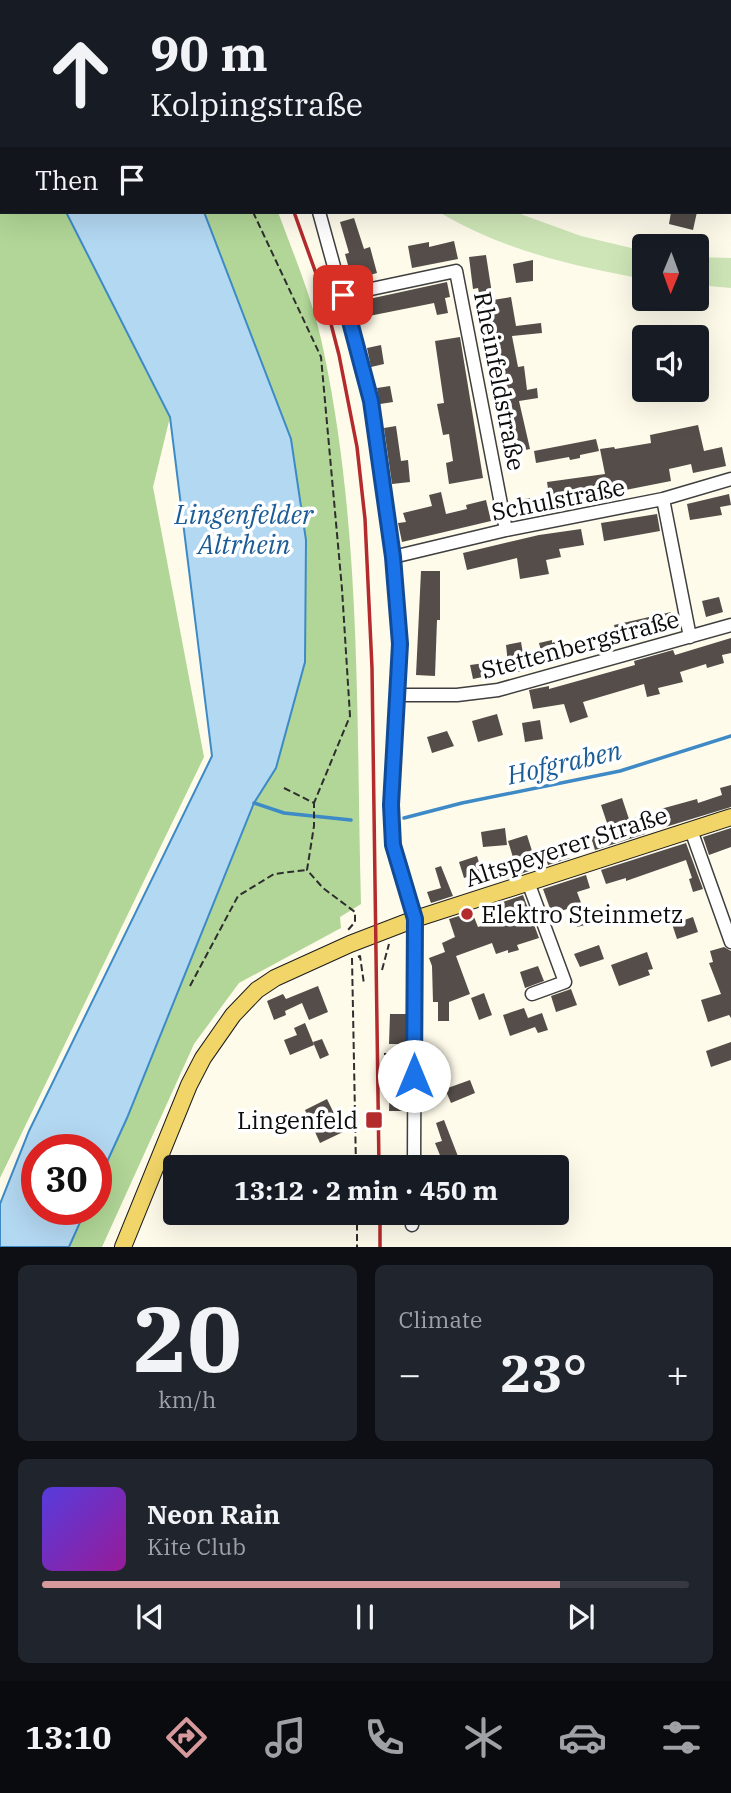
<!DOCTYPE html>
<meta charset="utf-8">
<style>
:root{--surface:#171b24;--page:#20242c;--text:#f1f3f6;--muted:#9ea1a6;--line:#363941;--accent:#d6999c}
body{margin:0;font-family:"IBM Plex Serif",serif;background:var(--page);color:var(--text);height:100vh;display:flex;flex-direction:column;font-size:26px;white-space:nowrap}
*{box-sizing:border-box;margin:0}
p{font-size:23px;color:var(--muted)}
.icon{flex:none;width:38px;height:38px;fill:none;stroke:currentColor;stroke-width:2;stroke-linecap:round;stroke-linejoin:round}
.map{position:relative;height:1247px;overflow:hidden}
.sheet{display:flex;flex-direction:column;gap:18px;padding:18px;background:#0d0f14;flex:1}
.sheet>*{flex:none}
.banner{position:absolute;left:0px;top:0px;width:732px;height:214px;box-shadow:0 7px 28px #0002;background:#171b24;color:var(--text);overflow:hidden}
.needle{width:46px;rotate:181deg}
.buttons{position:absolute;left:632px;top:234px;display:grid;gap:14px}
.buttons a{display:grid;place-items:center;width:77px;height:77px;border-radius:7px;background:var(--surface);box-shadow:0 7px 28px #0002;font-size:35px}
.speed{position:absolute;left:21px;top:1134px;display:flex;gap:14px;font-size:35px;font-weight:700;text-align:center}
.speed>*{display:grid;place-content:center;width:91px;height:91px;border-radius:50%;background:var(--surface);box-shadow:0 7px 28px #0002;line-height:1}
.speed .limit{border:10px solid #d22;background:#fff;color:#111}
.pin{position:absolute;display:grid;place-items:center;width:60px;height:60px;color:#fff;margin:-30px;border-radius:14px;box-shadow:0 4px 10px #0006}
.me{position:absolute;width:77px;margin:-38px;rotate:0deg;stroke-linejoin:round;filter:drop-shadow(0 0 5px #0008)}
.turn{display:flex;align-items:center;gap:24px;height:147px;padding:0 35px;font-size:32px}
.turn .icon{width:91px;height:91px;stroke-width:2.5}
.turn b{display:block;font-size:49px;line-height:60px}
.then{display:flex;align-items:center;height:66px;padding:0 35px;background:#0003;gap:14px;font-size:26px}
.big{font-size:52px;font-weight:800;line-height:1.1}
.sheet .widget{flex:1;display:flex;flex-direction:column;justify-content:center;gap:10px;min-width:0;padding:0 24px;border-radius:10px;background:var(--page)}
.sheet .dial{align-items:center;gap:0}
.dial b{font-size:91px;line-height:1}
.song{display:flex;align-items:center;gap:21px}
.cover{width:84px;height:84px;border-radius:10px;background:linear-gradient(135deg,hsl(250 70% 55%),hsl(300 70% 35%))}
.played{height:7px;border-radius:4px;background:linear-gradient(90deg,var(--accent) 80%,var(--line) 80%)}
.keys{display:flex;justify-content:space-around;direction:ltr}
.heat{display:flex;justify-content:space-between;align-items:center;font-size:38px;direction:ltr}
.sheet .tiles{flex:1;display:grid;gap:18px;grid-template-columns:1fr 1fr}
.widget:last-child{grid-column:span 2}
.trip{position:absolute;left:163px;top:1155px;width:406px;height:70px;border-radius:7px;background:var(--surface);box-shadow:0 7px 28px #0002;font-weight:800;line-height:70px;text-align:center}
.tabs{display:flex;height:112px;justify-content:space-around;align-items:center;background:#090b0e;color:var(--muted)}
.tabs .icon{width:49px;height:49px}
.tabs .selected{color:var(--accent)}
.tabs b{font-size:32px;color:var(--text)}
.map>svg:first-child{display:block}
.green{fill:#cee6b7}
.forest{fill:#b1d697}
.water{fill:#b3d8f2;stroke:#3d8ac6;stroke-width:2}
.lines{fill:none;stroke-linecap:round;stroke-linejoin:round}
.stream{stroke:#3d8ac6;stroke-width:3.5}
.building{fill:#544d49}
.minor-casing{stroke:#3f3f3f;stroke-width:15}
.major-casing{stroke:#1d1d1d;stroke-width:18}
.path{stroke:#2e2e2e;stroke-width:2;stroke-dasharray:7 3.5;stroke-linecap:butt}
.minor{stroke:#fff;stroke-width:12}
.major{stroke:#f1d568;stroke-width:16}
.rail{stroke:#b42b2d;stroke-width:3.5}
.route-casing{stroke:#114b97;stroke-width:18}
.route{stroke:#1a73e8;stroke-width:12}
.poi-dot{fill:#b42b2d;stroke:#fff;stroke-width:2.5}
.labels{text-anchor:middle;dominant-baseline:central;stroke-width:7;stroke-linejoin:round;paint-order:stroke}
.street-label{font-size:24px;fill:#0c0c0c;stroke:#fff}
.poi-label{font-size:24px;fill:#0c0c0c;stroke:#fff;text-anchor:start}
.water-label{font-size:26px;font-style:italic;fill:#1c5c96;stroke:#fff}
</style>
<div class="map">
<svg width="731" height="1247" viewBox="0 0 731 1247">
<rect width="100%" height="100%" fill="#fefbeb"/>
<path class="green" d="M439 212H515L581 236 644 251V279C573 266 502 250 439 212Z
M697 257 731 258V288L697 285Z"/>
<path class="forest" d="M0 81 2 212H66L170 417 153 487 204 757 0 1178Z
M204 212H278C295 258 315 305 324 353 362 534 356 720 361 904L340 917 341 928 239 983 194 1044 102 1247H69L86 1209H96V1186L127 1118 254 803 276 768 291 439Z"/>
<path class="water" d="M66 212H204L291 439 306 540 305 662 276 768 254 803 127 1118 96 1186V1150H37V1209H86L69 1247H0V1204L29 1131 212 756 170 417Z"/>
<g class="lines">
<path class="stream" d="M254 803 284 813 351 820
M404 818 462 803 620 771 731 736"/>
</g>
<path class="building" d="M671 212H697L693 230 669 224Z
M354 218 364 249 370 247 377 273 352 280 345 254 349 253 340 222Z
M454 241 458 259 412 268 408 246 429 242V247Z
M486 255 493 300 511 297 516 326 541 323 542 333 512 336 518 367 524 366 527 390 537 388 538 398 519 401 530 449 511 453 478 288 473 289 469 257Z
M533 260V281L516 283 513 264Z
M447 282 450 297 445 298 448 313 437 315 434 303 359 318 355 302Z
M460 337 483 478 449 484 446 463 453 461 449 434 443 435 437 404 444 403 435 341Z
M381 345 384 364 371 367 367 348Z
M390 386 393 402 380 404 377 388Z
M698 425 704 451 722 447 726 466 693 473 691 464 669 469 671 481 605 494 606 499 551 508 547 482 605 474 600 449 614 447 615 449 651 443 650 435Z
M396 426 401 461 408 460 410 482 392 484 384 428Z
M596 439 599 451 580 455V458L570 460 569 457 536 463 534 451Z
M441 492 446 514 467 509 466 505 486 500 491 521 402 542 398 523 406 522 403 513 432 506 429 495Z
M729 494 731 505 720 507 722 515 690 520 687 504Z
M530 498 532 513 516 516 514 500Z
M657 514 660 531 604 541 601 523Z
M581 529 584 545 559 549 561 557 546 560 549 574 520 579 517 558 467 570 463 553 539 535Z
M421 571H440V620H437L435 676 416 675Z
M719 597 723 612 706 617 702 601Z
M671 612 675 627 618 642 614 625Z
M731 638V653L722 655 724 663 707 668 706 664 680 672 683 682 658 688 660 694 647 697 644 684 583 702 588 717 570 723 564 704 533 709 529 690 549 686V689L635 665 634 661 673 650 675 655Z
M552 640V643L557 641 562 660 544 663 539 643Z
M521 642 526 671 509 673 506 645Z
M485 663 487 676 473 679 470 665Z
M497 714 503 735 478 742 472 721Z
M540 720 543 739 525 742 522 723Z
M447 731 454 746 432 753 427 737Z
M731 785V807L662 828 657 810 697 799 698 803 722 795 720 788Z
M622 798 629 819 640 816 645 834 595 850 591 837 610 832 601 805Z
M505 828 507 845 483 847 481 832Z
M731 828V847L709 855 703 837Z
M527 835 533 854 524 857 529 871 505 879 501 868 515 864 508 841Z
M686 843 703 889 693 892 689 879 692 878 686 860 626 881V878L606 884 601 870Z
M566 846 570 858 548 865 544 853Z
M477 856 482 872 464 878 459 862Z
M441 866 453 896 431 903 427 892 441 888 435 868Z
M586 875 590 888 577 892 589 924 577 927 570 908 552 914 543 889Z
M523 895 539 938 517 945 519 950 508 953V950L496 954 492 943 456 956 470 994 449 1002V1021H438V1002H433L432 966 429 958 445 952 442 943 455 937 449 919 472 912 478 927 496 921 491 906Z
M693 917 698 932 677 939 672 924Z
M599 945 604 959 580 967 574 954Z
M724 947 731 951V1018L729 1015 708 1022 701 1000 721 994 709 963 713 962 710 951Z
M647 952 653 969 648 970 650 975 619 986 611 965Z
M538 966 544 981 525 988 520 972Z
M318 986 328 1012 309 1020 302 1003 285 1011 286 1015 274 1020 267 1001 283 994 286 999Z
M571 989 577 1005 556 1012 551 996Z
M484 993 492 1015 479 1020 471 998Z
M524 1008 528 1018 542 1013 548 1030 538 1033 535 1027 510 1036 503 1015Z
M390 1014H406V1044H389Z
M305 1023 314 1045 290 1055 284 1040 297 1035 294 1028Z
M322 1039 329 1055 320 1059 313 1042Z
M731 1042V1060L711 1067 706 1051Z
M470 1080 475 1093 451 1103 445 1089Z
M390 1081H403V1111H389Z
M327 1099 343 1132 320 1143 305 1110Z
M444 1120 459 1159 444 1165 435 1143 442 1141 436 1123Z"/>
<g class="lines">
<g class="minor-casing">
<path id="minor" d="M369 0 372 2
M633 0 640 2
M446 2 447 0
M730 21 731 22
M730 146 731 147
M319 212 371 401 393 557 400 644 391 805 393 845 415 919 414 1167
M343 295 456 271 506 530
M663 499 690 637
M393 557 506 530 663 499 731 479
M397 695H457L498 690 731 625
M691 830 731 942
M528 882 565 982 532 994
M412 1225 414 1213"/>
</g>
<g class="major-casing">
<path id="major" d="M123 1247 189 1085 203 1058 233 1015 257 990 275 978 350 944 415 919 731 817"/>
</g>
<path class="path" d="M144 0 146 2
M253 212 321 357 342 589 350 716 314 803
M284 788 314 803V826L307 870 323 888 355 912V922L348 930
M358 957 360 956 364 984
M352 958 356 1167
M382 970 389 944
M190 986 238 896 274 874 306 870
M384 1054H403
M357 1213V1247"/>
<use href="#minor" class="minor"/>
<use href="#major" class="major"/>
<path class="rail" d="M175 0 176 2
M294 212 323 293 339 355 357 447 365 519 372 668 379 1167
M380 1213V1247"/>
</g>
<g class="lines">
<g class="route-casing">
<path id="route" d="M343 295 371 401 393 557 400 644 391 805 393 845 415 919 414 1076"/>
</g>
<use href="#route" class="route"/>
</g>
<g class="poi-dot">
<circle cx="467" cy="914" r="7"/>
<rect x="365" y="1111" width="18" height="18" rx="3.5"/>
</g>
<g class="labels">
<g class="street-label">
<text transform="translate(500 381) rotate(79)">Rheinfeldstraße</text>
<text transform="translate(558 499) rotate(-11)">Schulstraße</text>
<text transform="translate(580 644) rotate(-15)">Stettenbergstraße</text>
<text transform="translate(566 846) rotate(-18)">Altspeyerer Straße</text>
</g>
<g class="poi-label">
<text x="481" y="914">Elektro Steinmetz</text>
<text x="358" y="1120" text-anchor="end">Lingenfeld</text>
</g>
<g class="water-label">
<text x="244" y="514">Lingenfelder<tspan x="244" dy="30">Altrhein</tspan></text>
<text transform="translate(564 762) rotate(-13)">Hofgraben</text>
</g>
</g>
</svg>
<div class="buttons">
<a><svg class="needle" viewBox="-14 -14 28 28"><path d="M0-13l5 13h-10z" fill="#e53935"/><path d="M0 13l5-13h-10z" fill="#9ea1a6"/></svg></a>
<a><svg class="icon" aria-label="sound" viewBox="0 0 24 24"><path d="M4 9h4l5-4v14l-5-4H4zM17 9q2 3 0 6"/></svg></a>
</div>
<div class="speed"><div class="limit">30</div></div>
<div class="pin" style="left:343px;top:295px;background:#d93025"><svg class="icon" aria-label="arrive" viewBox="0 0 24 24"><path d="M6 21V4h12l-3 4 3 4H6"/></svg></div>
<svg class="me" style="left:414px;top:1076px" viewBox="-20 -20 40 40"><circle r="19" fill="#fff"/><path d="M0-13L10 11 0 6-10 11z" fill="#1a73e8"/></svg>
<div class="trip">13:12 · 2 min · 450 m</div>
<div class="banner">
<div class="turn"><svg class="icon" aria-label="ahead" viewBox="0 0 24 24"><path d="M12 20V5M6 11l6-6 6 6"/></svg><div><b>90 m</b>Kolpingstraße</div></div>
<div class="then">Then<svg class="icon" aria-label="arrive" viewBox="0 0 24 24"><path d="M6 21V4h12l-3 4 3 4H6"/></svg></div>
</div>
</div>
<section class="sheet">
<div class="tiles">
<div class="widget dial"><b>20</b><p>km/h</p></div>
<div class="widget"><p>Climate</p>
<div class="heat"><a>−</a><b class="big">23°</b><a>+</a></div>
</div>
<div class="widget">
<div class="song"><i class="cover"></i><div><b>Neon Rain</b><p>Kite Club</p></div></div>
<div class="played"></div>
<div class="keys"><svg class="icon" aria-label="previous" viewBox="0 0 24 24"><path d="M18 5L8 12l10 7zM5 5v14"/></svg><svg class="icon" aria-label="pause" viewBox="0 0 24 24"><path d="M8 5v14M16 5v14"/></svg><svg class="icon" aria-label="next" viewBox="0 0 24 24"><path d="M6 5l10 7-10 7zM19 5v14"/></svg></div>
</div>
</div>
</section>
<nav class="tabs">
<b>13:10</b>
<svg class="icon selected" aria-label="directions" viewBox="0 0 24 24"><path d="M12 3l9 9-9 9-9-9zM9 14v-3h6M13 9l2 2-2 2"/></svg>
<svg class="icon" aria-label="music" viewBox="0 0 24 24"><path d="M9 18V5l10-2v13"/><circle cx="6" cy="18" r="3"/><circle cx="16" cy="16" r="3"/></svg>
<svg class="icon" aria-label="phone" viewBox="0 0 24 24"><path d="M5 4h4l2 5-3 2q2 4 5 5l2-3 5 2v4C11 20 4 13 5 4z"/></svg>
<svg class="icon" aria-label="climate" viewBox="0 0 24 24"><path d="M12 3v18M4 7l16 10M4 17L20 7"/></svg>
<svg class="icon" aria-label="car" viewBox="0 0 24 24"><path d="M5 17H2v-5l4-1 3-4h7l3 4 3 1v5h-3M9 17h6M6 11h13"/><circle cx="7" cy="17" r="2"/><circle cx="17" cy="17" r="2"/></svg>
<svg class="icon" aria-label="filters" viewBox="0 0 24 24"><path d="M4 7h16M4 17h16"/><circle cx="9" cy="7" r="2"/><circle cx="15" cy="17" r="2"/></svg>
</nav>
